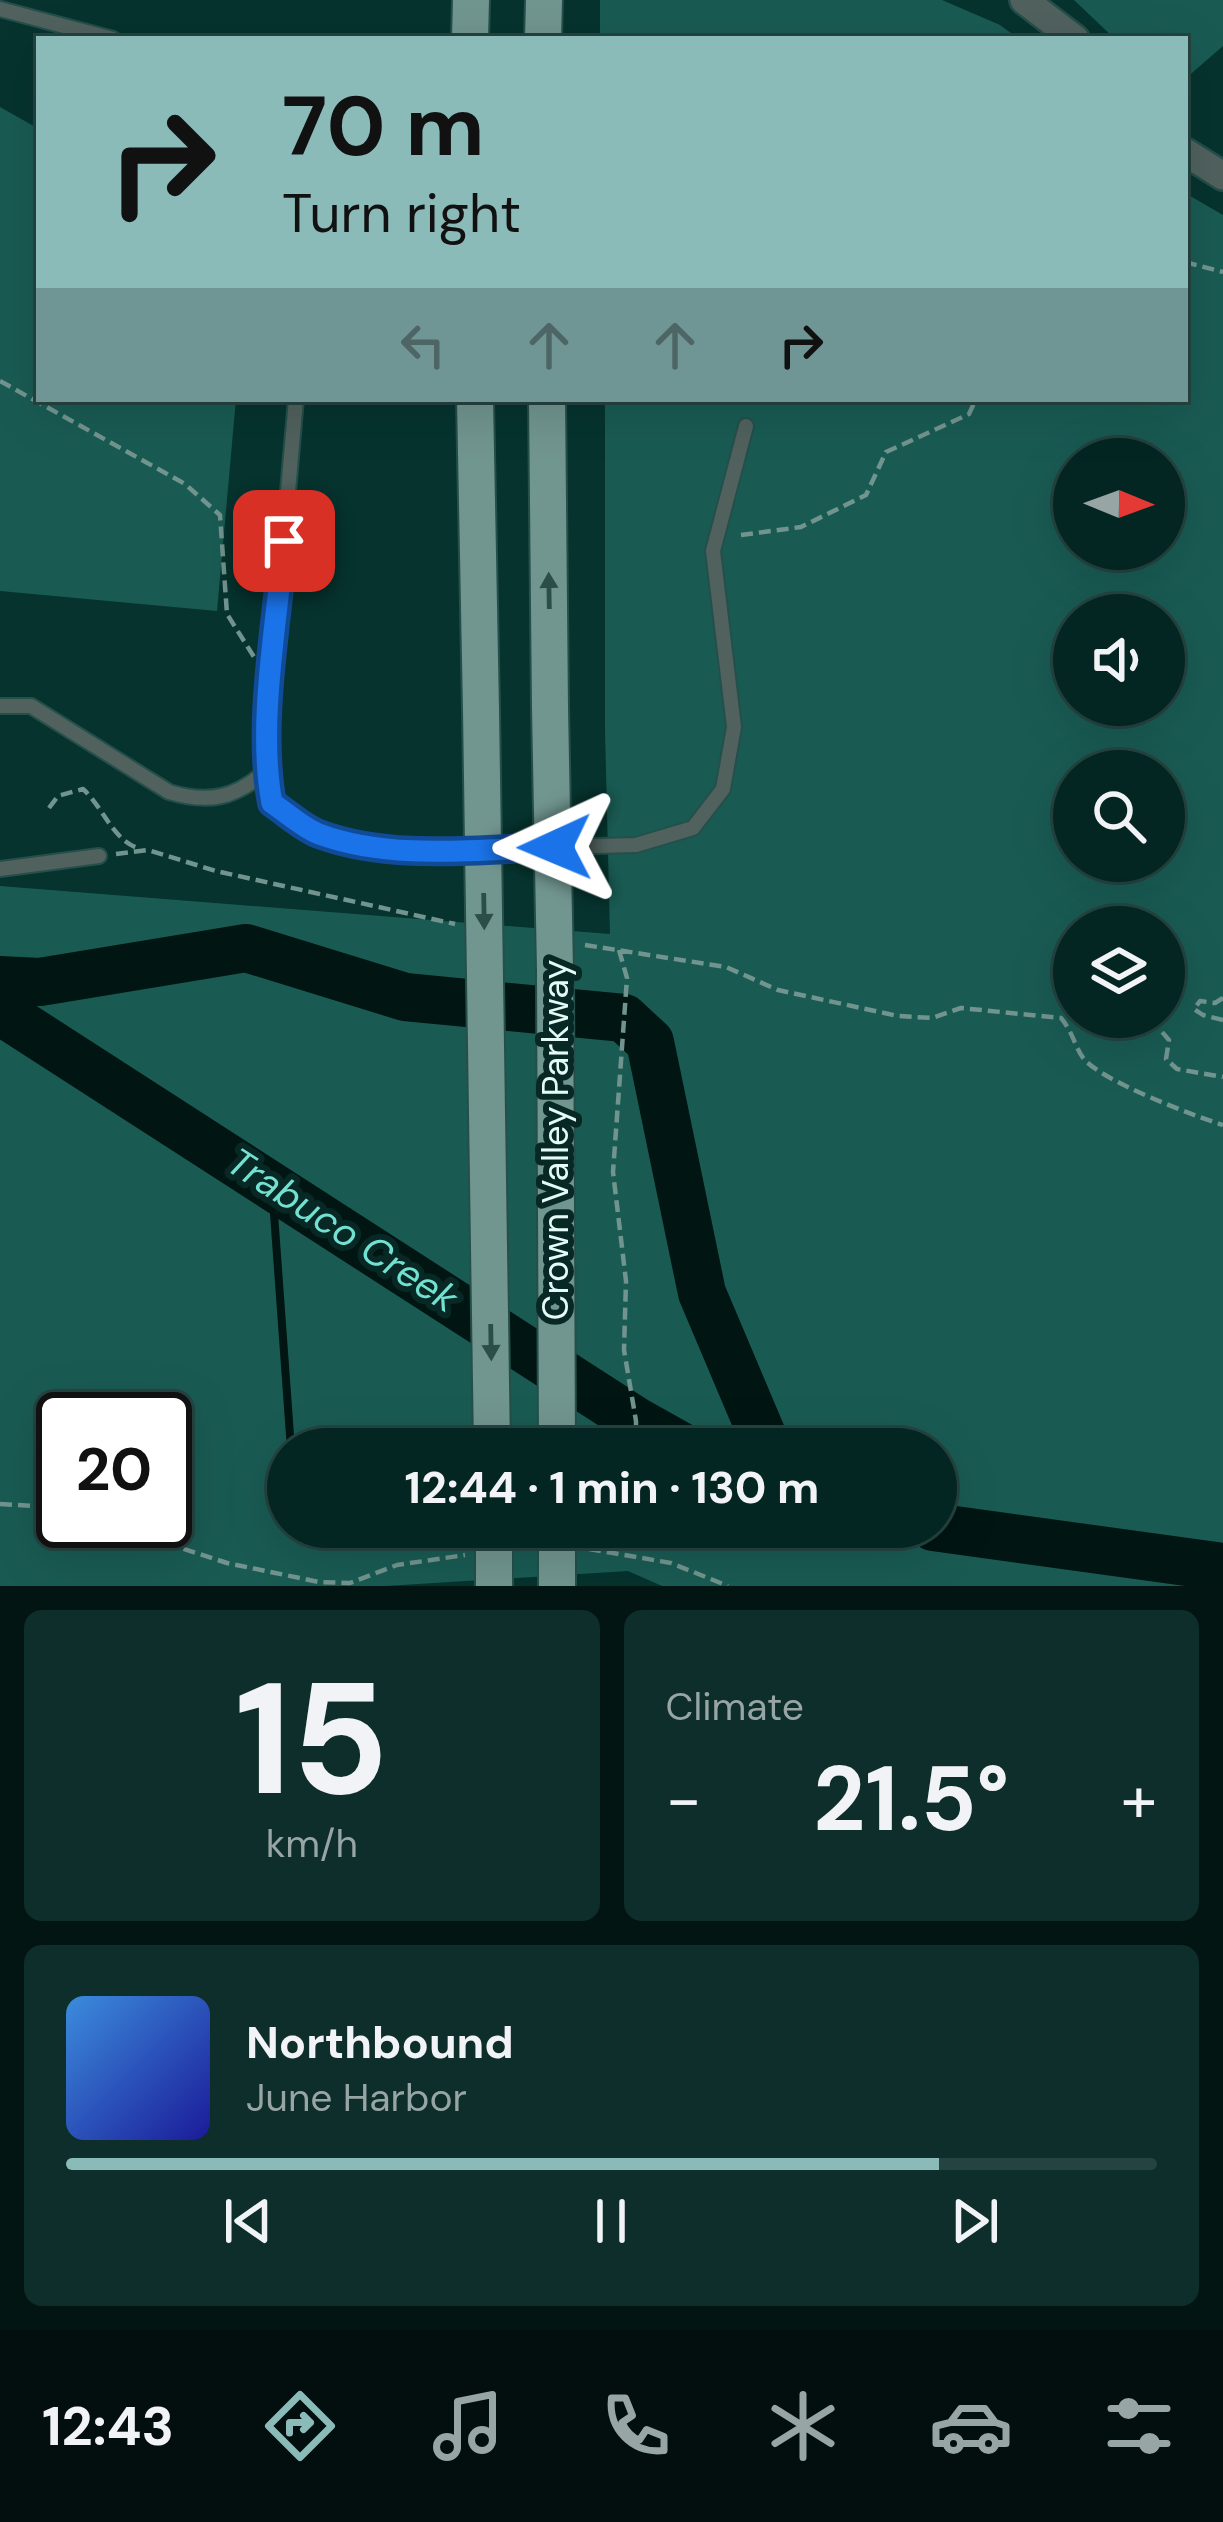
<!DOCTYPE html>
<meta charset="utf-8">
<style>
:root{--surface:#042622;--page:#0d2e2a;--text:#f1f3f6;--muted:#97a5a5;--line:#254340;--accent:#8bbbb9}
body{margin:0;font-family:"DM Sans",sans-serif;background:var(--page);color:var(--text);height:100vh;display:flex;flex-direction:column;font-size:45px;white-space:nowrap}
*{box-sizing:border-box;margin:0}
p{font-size:39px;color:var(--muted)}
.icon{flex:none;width:66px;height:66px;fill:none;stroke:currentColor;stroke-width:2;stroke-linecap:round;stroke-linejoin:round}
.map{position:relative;height:1586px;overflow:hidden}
.panel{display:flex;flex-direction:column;gap:24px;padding:24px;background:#021513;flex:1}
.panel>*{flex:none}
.banner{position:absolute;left:36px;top:36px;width:1152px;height:366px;border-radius:0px;box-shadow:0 12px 48px #0002,0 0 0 3px var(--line);background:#8bbbb9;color:#111;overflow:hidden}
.needle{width:78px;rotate:91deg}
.controls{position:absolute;left:1053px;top:438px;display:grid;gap:24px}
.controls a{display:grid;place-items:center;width:132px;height:132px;border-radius:50%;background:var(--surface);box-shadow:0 12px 48px #0002,0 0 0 3px var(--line);font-size:60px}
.speed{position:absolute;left:36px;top:1392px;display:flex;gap:24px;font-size:60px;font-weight:700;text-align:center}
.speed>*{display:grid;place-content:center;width:156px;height:156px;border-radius:50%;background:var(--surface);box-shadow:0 12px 48px #0002,0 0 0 3px var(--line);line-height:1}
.speed .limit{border:6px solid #111;border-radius:18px;background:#fff;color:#111}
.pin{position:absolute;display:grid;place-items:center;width:102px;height:102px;color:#fff;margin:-51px;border-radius:24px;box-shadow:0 6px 18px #0006}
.me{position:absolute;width:132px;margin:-66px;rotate:269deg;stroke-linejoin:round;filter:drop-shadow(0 0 9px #0008)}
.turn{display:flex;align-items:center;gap:42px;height:252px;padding:0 48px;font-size:54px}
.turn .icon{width:156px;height:156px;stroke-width:2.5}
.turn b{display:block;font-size:84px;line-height:102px}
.lanes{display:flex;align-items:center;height:114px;padding:0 48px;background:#0003;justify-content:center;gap:60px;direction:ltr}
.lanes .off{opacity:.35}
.big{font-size:90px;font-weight:700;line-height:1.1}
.panel .card{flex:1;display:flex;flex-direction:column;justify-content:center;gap:18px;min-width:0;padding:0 42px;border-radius:18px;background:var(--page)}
.panel .dial{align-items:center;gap:0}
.dial b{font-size:156px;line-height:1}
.song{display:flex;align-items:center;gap:36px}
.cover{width:144px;height:144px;border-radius:18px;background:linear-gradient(135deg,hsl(210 70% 55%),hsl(240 70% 35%))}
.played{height:12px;border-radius:6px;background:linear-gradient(90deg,var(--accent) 80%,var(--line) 80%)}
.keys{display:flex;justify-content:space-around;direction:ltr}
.heat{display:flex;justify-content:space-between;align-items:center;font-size:66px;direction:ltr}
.panel .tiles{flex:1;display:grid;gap:24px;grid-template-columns:1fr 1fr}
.card:last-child{grid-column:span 2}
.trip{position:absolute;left:267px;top:1428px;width:690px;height:120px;border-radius:60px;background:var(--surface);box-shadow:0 12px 48px #0002,0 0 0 3px var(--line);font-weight:700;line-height:120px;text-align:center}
.dock{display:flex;height:192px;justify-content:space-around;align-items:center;background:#020f0e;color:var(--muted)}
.dock .icon{width:84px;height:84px}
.dock .current{color:var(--accent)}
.dock b{font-size:54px;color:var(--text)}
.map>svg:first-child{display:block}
.green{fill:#195b53;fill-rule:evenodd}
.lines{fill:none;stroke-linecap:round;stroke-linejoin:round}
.stream{stroke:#011512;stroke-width:8}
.river{stroke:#011512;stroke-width:48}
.lane-casing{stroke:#254f4a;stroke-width:18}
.street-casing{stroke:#254f4a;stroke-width:32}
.primary-casing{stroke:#254f4a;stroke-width:40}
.path{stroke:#72948f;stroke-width:4.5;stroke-dasharray:12 6;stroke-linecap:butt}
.lane{stroke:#50615e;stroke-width:14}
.street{stroke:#50615e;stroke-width:27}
.primary{stroke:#71958f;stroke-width:36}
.primary-bridge-casing{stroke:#254f4a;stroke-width:40;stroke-linecap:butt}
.primary-bridge{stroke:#71958f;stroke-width:36}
.oneway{fill:#2c4e49}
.route-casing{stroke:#114b97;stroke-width:30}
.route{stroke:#1a73e8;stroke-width:21}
.labels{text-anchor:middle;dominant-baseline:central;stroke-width:12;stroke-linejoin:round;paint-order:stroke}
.street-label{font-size:36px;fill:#e4faf6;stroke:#072824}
.water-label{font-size:39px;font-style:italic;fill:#72e1d1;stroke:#072824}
</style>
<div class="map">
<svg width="1223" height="1586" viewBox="0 0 1223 1586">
<rect width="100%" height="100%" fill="#06332e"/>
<path class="green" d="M600 0H942L1000 25 1019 39H600Z
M1074 0H1223V46L1185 79V39H1115Z
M0 107 39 129V399H236L217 611 0 591Z
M1185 193 1223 215V1586H662L628 1571 386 1586H0V886L610 934 605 731V399H1185ZM1074 459H1164V549H1074ZM1074 615H1164V705H1074ZM1074 771H1164V861H1074ZM1074 927H1164V1017H1074ZM63 1419H165V1521H63ZM288 1449H936V1527H288Z"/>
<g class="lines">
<path class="stream" d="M272 1186 291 1449"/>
<path class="river" d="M0 980 40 982 246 948 405 997 624 1018 650 1042 702 1293 768 1449
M0 1011 636 1421 686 1449
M933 1527 1223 1567"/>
<g class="lane-casing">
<path id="lane" d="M0 9 113 39
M296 399 268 724 266 771 272 803 315 833 359 844 434 850 636 845 693 828 723 789 734 727 713 551 746 426
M0 706H31L169 792C209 804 235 798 266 771
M0 869 99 856"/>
</g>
<g class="street-casing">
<path id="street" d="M1024 0 1075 39
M1185 152 1223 176"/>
</g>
<g class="primary-casing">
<path id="primary" d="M470 39 471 0
M543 39 544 0
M475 399 481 710
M547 399 550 708
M555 970 557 1449"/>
</g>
<path class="path" d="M1185 262 1223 272
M0 381 185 484 220 515 227 614 254 657
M741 535 801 527 866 495 886 452 969 414 976 399
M49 808 58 796 83 789C104 808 113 842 141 849
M116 854 148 850 216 871 455 924
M585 945 726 967 778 990 898 1016 932 1018 961 1008 1061 1018C1073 1032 1076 1050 1084 1059 1102 1081 1194 1116 1223 1125
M619 950 627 978 613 1172 626 1281 624 1350 636 1421V1449
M1164 996 1173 1007 1164 1011
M1223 998 1215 1003 1200 1001 1194 1009 1203 1015 1223 1020
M1159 1017 1156 1025 1169 1040 1166 1059 1177 1069 1223 1077
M0 1504 34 1506 63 1515
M80 1521 139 1543 181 1548 227 1563 319 1582 350 1583 397 1565 465 1555
M589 1549 671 1563 728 1586
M629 1551 630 1527"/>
<use href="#lane" class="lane"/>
<use href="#street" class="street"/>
<use href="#primary" class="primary"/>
<g class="primary-bridge-casing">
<path id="primary-bridge" d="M550 708 555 970
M481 710 492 1449
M494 1527V1586
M557 1527V1586"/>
</g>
<use href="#primary-bridge" class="primary-bridge"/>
</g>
<defs><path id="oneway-solid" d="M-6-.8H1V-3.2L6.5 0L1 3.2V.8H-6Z" transform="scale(3)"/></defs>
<g class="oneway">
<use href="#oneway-solid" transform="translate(549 591) rotate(-91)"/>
<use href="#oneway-solid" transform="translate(484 911) rotate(89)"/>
<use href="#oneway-solid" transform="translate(491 1342) rotate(89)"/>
</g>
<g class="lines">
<g class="route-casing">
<path id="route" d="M284 541C277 622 257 725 272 803 287 813 303 828 319 834 391 861 480 849 555 847"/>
</g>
<use href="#route" class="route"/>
</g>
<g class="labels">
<g class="street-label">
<text transform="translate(555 1140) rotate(-90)">Crown Valley Parkway</text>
</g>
<g class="water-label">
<text transform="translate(343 1230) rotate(33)">Trabuco Creek</text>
</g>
</g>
</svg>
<div class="controls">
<a><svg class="needle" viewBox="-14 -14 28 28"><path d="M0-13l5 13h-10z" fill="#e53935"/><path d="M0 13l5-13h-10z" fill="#97a5a5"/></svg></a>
<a><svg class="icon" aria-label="sound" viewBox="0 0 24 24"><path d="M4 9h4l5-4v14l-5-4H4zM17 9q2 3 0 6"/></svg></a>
<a><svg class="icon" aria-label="search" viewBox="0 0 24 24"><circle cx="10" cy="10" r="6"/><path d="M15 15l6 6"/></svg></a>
<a><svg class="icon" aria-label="layers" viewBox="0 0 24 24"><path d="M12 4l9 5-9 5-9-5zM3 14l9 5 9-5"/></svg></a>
</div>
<div class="speed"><div class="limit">20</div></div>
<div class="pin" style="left:284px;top:541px;background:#d93025"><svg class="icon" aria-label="arrive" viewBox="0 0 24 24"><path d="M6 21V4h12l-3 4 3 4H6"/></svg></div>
<svg class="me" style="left:555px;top:847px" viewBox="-20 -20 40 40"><path d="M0-17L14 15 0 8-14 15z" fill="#1a73e8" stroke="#fff" stroke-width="4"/></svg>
<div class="trip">12:44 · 1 min · 130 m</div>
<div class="banner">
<div class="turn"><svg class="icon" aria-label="right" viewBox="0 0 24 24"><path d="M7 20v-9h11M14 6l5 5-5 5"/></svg><div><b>70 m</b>Turn right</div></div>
<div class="lanes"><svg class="icon off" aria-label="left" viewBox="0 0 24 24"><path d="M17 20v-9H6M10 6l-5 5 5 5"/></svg><svg class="icon off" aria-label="ahead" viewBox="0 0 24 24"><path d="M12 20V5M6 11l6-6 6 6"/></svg><svg class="icon off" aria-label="ahead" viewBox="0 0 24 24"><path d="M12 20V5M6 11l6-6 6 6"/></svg><svg class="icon" aria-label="right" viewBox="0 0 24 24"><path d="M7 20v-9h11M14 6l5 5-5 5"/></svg></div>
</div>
</div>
<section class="panel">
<div class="tiles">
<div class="card dial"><b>15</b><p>km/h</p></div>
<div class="card"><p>Climate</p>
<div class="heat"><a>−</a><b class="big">21.5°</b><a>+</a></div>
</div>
<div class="card">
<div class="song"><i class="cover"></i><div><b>Northbound</b><p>June Harbor</p></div></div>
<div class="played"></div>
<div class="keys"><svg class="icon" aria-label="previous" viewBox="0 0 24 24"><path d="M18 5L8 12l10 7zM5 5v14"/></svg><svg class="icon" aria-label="pause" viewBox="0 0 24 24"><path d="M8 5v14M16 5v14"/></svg><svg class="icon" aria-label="next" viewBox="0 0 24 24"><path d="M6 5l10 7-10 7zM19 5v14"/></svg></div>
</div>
</div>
</section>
<nav class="dock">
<b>12:43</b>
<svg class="icon current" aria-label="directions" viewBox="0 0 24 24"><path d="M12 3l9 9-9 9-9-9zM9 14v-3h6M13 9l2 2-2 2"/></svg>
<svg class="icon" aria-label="music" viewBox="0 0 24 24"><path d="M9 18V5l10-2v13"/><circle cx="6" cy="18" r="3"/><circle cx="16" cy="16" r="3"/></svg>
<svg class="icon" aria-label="phone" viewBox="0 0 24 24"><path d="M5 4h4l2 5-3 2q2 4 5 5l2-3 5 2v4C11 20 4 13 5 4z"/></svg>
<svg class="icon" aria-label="climate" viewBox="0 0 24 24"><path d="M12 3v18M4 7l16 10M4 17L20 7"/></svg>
<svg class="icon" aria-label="car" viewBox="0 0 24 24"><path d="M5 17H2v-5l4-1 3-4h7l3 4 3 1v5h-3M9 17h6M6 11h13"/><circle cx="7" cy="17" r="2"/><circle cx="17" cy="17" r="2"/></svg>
<svg class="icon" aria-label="filters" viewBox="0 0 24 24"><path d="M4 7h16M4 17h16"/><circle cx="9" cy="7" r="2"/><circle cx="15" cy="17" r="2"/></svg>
</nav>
